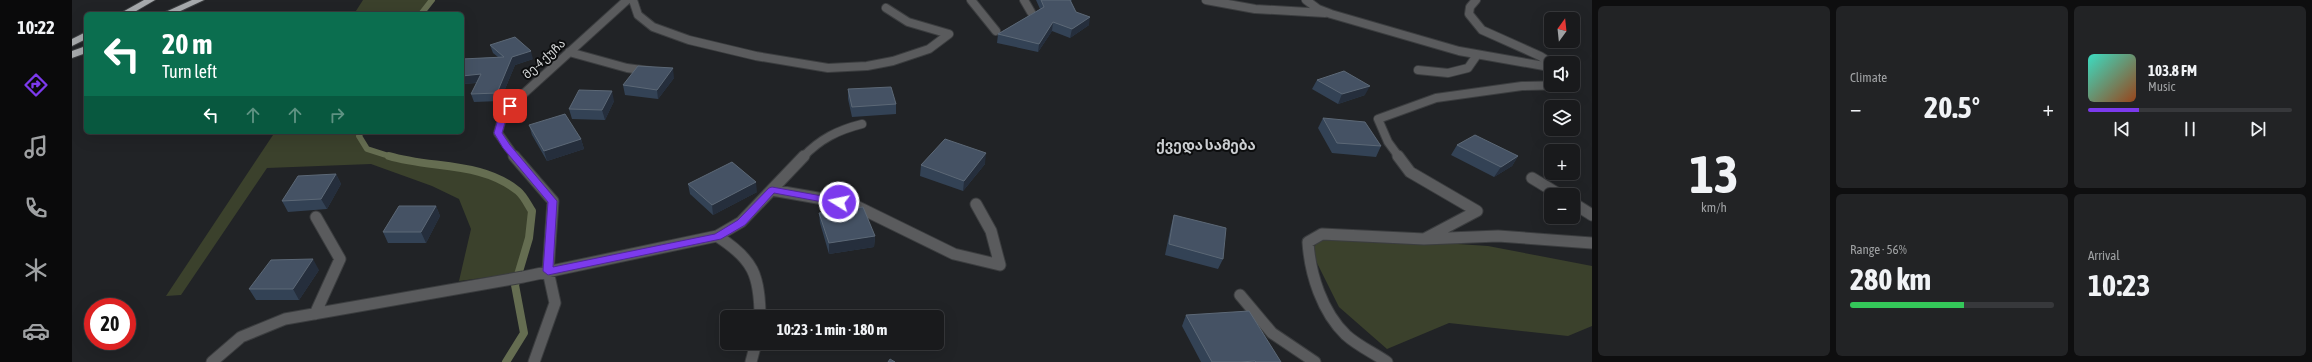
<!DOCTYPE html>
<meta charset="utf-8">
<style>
:root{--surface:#191a1c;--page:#222325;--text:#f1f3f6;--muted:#9fa1a3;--line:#37383b;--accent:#7c3aed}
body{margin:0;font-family:"Asap Condensed","Noto Sans Georgian",sans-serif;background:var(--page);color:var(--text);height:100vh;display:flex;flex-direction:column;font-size:15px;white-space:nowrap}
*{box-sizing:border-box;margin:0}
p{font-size:13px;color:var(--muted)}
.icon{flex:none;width:22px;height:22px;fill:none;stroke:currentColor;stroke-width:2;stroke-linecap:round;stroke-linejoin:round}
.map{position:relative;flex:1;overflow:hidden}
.details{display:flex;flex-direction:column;gap:6px;padding:6px;background:#0e0e0f;width:720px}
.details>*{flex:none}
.banner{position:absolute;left:12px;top:12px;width:380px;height:122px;border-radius:6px;box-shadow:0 4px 16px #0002,0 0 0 1px var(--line);background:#0b6e4f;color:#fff;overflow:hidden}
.needle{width:26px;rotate:15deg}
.buttons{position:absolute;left:1472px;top:12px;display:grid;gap:8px}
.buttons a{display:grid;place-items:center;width:36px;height:36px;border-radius:6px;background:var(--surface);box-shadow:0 4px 16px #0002,0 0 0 1px var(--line);font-size:20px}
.speed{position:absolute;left:12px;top:298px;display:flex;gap:8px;font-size:20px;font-weight:700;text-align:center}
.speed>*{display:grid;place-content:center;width:52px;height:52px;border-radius:50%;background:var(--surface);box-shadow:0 4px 16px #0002,0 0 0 1px var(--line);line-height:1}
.speed .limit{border:6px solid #d22;background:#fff;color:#111}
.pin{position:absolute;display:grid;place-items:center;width:34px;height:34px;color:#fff;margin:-17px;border-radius:8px;box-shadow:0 2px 6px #0006}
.me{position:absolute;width:44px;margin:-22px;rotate:280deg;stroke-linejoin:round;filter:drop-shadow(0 0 3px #0008)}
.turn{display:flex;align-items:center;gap:14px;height:84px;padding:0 12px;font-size:18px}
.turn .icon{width:52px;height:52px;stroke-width:2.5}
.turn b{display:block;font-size:28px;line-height:34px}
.lanes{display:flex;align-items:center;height:38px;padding:0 12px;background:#0003;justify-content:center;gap:20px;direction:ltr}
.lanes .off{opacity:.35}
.big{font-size:30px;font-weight:700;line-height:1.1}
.details .card{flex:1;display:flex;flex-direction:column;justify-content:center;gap:6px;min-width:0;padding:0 14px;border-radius:6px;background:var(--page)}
.details .dial{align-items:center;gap:0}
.dial b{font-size:52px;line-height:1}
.song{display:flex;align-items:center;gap:12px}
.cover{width:48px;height:48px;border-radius:6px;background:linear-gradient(135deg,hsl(170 70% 55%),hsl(20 70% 35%))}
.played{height:4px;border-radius:2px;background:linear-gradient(90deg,var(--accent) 25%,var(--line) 25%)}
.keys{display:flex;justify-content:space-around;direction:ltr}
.heat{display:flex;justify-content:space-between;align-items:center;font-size:22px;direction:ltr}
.charge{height:6px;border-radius:3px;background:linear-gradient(90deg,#34c759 56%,var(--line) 0)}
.details .tiles{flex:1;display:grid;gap:6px;grid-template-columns:repeat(3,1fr)}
.card:first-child{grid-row:span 2}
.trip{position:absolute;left:648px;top:310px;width:224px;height:40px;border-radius:6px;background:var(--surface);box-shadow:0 4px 16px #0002,0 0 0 1px var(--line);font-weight:700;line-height:40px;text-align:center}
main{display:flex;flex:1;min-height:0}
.tabs{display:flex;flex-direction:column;width:72px;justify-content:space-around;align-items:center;background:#0a0a0b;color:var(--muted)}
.tabs .icon{width:28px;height:28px}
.tabs .selected{color:var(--accent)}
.tabs b{font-size:18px;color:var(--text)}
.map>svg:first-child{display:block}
.green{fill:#3b412c}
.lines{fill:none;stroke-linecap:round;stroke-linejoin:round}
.stream-far1{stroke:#656d51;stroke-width:6}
.stream{stroke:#656d51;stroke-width:8}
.minor-far1-casing{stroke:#3b3d3f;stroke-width:10}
.minor-casing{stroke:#3b3d3f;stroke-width:13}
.highway-casing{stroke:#3b3d3f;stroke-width:2}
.minor-far1{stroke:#5a5b5d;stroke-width:8}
.minor{stroke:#5a5b5d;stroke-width:11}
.highway{fill:#a6a9ac;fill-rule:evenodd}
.wall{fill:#334255}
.shaded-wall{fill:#252e3c}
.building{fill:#455264;stroke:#5c6876}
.route{fill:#7c3aed;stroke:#51269a}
.labels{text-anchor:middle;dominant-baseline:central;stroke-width:4;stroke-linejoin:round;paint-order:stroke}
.street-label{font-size:12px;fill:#d9dbdc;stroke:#0c0d0e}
.quarter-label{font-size:14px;font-weight:bold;fill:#cbced1;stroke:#0c0d0e}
</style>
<main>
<nav class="tabs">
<b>10:22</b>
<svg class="icon selected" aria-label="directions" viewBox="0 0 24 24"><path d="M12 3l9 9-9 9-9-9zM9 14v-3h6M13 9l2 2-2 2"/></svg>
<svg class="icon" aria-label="music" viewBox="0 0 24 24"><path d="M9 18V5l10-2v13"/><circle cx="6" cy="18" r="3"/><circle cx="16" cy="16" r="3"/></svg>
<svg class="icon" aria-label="phone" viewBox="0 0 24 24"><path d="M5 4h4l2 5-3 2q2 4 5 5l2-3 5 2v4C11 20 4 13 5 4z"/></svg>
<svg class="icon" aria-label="climate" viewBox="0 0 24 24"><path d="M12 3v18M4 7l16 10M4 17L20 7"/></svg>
<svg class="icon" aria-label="car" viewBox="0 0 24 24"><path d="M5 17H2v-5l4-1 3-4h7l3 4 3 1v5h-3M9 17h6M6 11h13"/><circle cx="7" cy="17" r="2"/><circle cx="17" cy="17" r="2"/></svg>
</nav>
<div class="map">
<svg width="1520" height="362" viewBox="0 0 1520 362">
<rect width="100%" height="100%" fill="#212326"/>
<path class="green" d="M291 0H360L349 14H282Z
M203 132H289L287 136C289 140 292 146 296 149 300 152 308 153 313 154 352 167 445 162 459 211 463 222 451 261 448 273L387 281 399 229 387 199 360 186 299 164 195 168 109 295 94 296Z
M1251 235 1416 246 1520 266V326L1496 336 1377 323 1315 349 1267 307 1239 251Z"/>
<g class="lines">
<path class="stream-far1" d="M349 14 360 0
M289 132 287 136 295 149 320 157"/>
<path class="stream" d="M317 156C360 169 409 161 446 191 452 196 456 205 460 211L457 238 443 285 452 333 434 362"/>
<g class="minor-far1-casing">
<path id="minor-far1" d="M561 0 566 15 581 27 617 40 684 56 756 68 795 66 821 61 857 49 877 34 836 22 814 8
M899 0 924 31
M952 0 959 12
M1134 0 1183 9 1253 13
M1234 0 1246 9 1259 14 1387 51 1472 66 1476 61 1468 56 1410 30 1397 14 1398 7 1404 0
M497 52 555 68 577 71
M1346 70 1376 73 1396 68 1405 55
M443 157 426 133 430 119 438 106 555 0
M731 157C748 139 766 130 790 124
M1327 157 1316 142 1306 119 1364 98 1450 86 1497 85"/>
</g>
<g class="minor-casing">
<path id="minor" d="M442 156 481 201 476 271 483 303 462 362
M1326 156 1338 172 1405 211 1354 238
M1460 178 1488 195
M700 190 780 204 882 254 928 265 919 231 904 204
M1501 203 1520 215
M645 236C681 259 688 275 688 317
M1168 295 1200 333 1243 362
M243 314 268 259 244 217
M140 362 169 337 213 319 451 277 645 236 669 222 732 156
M679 362 684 343
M1315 362C1302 353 1286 346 1274 335 1250 312 1238 274 1236 242L1250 234 1352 239 1426 236 1520 243"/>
</g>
<g class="highway-casing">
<path id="highway" d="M72 0H83L59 14H47Z
M120 0H132L102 14H89Z
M14 32V39L0 46V39Z
M14 46V53L0 58V51Z"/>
</g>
<use href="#minor-far1" class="minor-far1"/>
<use href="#minor" class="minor"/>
<use href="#highway" class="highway"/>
</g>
<path class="wall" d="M964 0H1000L999 1 1004 12 1017 25 998 38 980 31 966 52 925 43 926 34 968 9Z
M418 45 461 59 443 65 428 101 402 102 399 94 405 83 390 84V59L426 57 421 53Z
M602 78 586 99 553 95 551 85Z
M1245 80 1293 95 1266 104 1240 89Z
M776 89 824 104V114L780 117 776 99Z
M542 101 533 120 500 119 497 109Z
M1251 118 1309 146 1304 157 1260 153 1246 128Z
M457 125 509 139 512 149 475 161 460 135Z
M1385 145 1446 156 1440 166 1422 177 1379 155Z
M913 164 891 191 848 176 849 165Z
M264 174 269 184 255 209 216 212 210 201Z
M616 184 685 192 641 215 618 194Z
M364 206 368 216 354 243H316L311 232Z
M747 213 803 236 802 247 757 254 748 223Z
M1102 215 1151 259 1146 269 1093 255 1099 226Z
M247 270 227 300H184L177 289Z
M1114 315 1209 362H1129L1110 326Z"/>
<path class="shaded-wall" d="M1018 17 1017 25 998 38 1000 29Z
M981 22 980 31 966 52 967 44Z
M459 51 461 59 443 65 428 101 425 93 440 57Z
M601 68 602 78 586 99 585 90Z
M409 74 411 82 390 84V76Z
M1298 86 1293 95 1266 104 1270 94Z
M540 91 542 101 533 120 530 110Z
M509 139 512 149 475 161 472 151Z
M914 153 913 164 891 191 892 181Z
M1446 156 1440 166 1422 177 1429 167Z
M264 174 269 184 255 209 249 199Z
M684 182 685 192 641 215 640 205Z
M364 206 368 216 354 243 349 232Z
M803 236 802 247 757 254V243Z
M241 259 247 270 227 300 221 289Z"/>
<path class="building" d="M969 0H998L1004 12 1018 17 1000 29 981 22 967 44 926 34 972 7Z
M443 37 459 51 440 57 425 93 399 94 409 74 390 76V59L432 57 418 45Z
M566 66 601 68 585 90 551 85Z
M1272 71 1298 86 1270 94 1245 80Z
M819 87 824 104 780 107 776 89Z
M507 90 540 91 530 110 497 109Z
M493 114 509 139 472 151 457 125Z
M1251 118 1293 122 1309 146 1265 143Z
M1403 135 1446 156 1429 167 1385 145Z
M873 139 914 153 892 181 849 165Z
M660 162 684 182 640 205 616 184Z
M264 174 249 199 210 201 226 176Z
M327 206H364L349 232H311Z
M791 207 803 236 757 243 747 213Z
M1102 215 1154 228 1151 259 1097 244Z
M241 259 221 289H177L199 260Z
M1177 311 1209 362H1184L1183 361 1168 362H1140L1114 315Z
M818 359 823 362H816Z"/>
<path class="route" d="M435 104 442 106 434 119 430 133 438 145 485 201 481 267 643 234 666 220 697 188 700 187 767 199 771 202 767 205 702 193 673 225 649 239 476 275 471 271 476 202 431 148 422 133 426 119Z"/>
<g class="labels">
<g class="street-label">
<text transform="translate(472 59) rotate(-42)">მე-4 ქუჩა</text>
</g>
<g class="quarter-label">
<text x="1134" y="145">ქვედა სამება</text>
</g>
</g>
</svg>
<div class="buttons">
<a><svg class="needle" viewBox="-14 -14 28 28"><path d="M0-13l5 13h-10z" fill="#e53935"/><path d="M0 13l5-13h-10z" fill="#9fa1a3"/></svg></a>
<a><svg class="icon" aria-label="sound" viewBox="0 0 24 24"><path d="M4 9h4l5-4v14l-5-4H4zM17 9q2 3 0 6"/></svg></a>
<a><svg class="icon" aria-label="layers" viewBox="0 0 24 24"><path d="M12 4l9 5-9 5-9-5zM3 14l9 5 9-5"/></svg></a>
<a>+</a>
<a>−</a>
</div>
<div class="speed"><div class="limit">20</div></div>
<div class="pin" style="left:438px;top:106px;background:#d93025"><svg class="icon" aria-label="arrive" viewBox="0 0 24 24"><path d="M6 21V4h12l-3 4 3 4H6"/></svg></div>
<svg class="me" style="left:767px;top:202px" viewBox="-20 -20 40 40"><circle r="17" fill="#7c3aed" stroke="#fff" stroke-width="3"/><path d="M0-11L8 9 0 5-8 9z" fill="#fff"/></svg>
<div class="trip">10:23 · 1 min · 180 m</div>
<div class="banner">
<div class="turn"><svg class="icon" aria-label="left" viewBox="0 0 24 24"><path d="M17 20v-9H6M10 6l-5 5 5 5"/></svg><div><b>20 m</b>Turn left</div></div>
<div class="lanes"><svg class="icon" aria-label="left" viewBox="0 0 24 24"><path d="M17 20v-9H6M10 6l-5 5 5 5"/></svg><svg class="icon off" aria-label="ahead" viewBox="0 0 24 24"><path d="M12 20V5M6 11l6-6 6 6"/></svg><svg class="icon off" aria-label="ahead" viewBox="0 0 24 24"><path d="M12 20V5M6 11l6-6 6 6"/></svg><svg class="icon off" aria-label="right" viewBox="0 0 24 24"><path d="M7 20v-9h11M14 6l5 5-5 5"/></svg></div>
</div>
</div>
<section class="details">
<div class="tiles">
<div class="card dial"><b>13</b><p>km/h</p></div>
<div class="card"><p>Climate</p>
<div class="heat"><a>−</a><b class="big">20.5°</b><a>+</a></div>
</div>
<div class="card">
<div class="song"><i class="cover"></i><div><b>103.8 FM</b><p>Music</p></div></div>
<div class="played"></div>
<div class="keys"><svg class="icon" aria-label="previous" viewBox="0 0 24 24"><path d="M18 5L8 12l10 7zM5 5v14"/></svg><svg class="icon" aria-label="pause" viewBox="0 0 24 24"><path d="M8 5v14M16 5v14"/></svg><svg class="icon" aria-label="next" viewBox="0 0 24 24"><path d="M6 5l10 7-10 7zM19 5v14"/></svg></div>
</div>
<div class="card"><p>Range · 56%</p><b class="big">280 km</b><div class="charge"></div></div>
<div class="card"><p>Arrival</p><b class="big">10:23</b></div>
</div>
</section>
</main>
